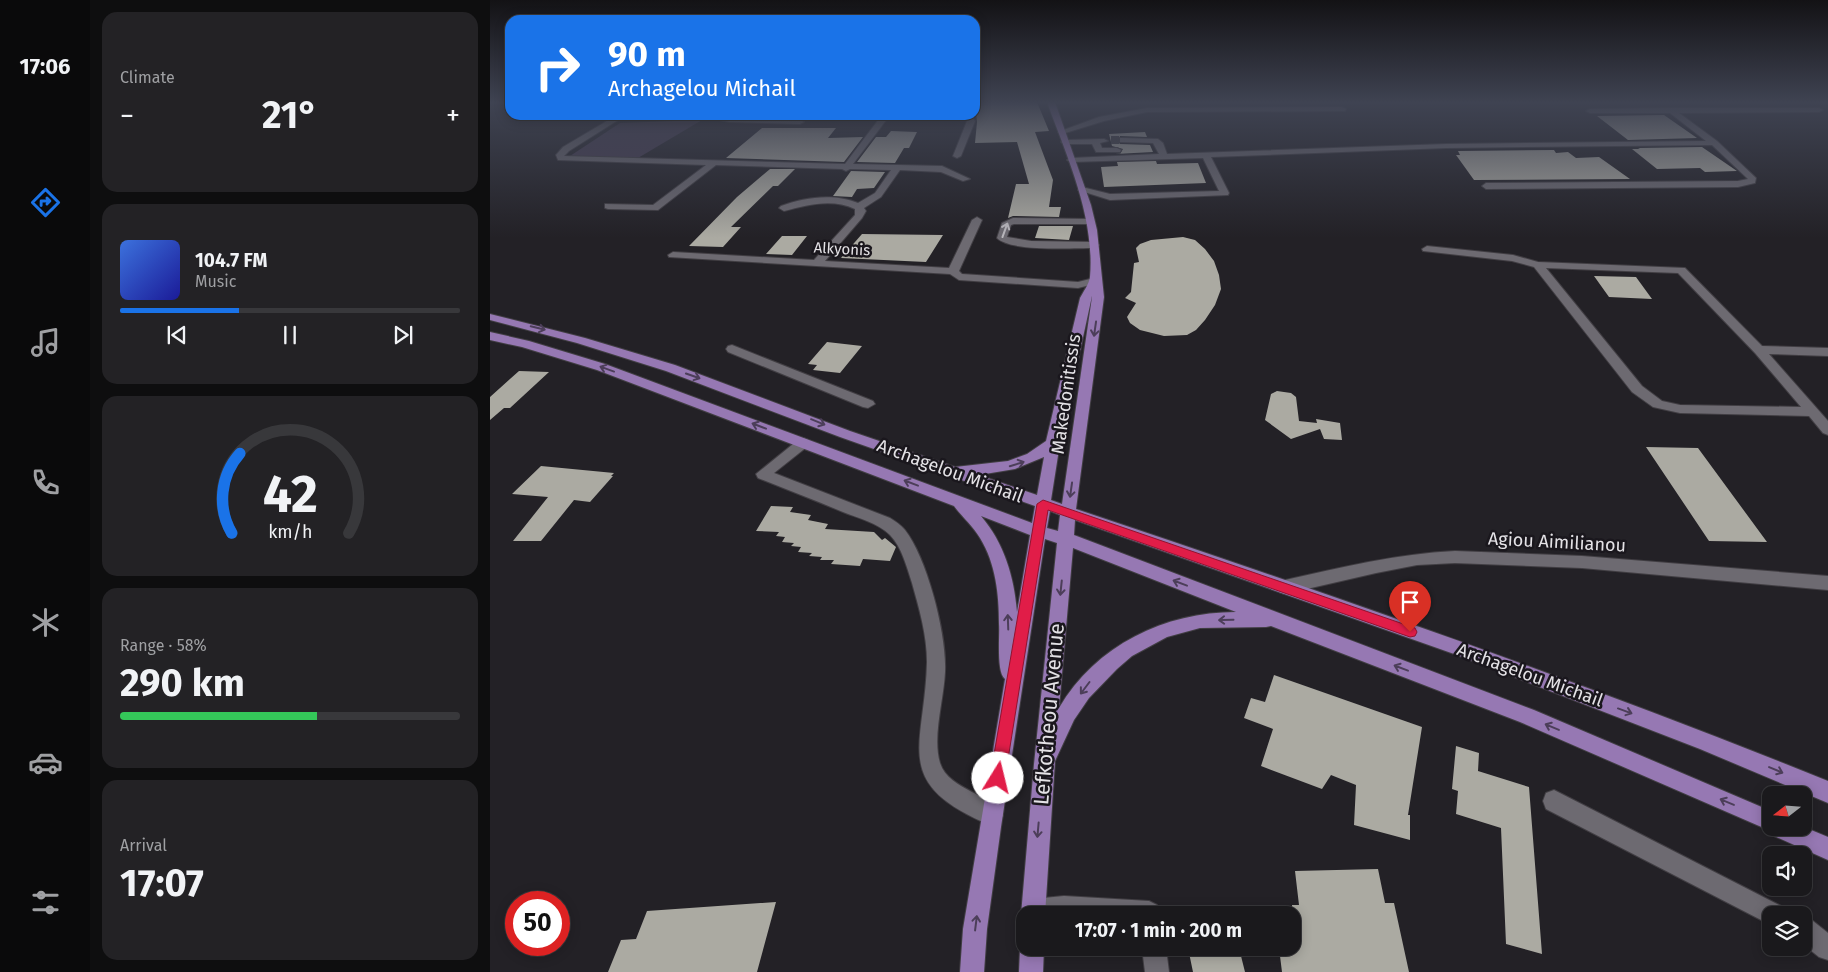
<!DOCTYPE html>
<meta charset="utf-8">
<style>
:root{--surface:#1a191c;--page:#232225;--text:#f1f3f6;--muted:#9fa0a3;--line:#38383b;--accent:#1a73e8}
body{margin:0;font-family:"Fira Sans",sans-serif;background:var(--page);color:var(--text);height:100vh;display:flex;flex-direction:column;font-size:19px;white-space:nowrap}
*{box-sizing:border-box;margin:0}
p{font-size:16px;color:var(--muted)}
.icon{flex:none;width:28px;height:28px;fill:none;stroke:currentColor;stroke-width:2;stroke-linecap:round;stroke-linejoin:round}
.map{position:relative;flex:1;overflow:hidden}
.details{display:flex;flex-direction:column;gap:12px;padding:12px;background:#0e0e0f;width:400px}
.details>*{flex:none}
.banner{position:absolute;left:15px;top:15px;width:475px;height:105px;border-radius:15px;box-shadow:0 2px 12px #0003,0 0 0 1px var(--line);background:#1a73e8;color:#fff;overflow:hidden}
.needle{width:32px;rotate:253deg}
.controls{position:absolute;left:1272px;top:786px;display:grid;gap:10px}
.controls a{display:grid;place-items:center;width:50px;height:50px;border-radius:10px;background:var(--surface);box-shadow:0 2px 12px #0003,0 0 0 1px var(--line);font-size:25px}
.speed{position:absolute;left:15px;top:891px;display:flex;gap:10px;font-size:25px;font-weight:700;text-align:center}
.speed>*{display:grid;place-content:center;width:65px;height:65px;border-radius:50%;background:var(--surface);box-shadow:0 2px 12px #0003,0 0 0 1px var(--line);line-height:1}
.speed .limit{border:8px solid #d22;background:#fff;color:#111}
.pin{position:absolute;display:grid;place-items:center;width:42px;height:42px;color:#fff;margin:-51px -21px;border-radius:50% 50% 50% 0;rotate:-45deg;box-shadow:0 0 5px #0007}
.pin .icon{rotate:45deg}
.me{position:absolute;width:55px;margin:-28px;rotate:9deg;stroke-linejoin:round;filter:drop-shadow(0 0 4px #0008)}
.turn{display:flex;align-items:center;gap:18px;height:105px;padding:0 20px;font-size:22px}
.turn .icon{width:65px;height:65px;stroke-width:2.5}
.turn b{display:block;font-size:35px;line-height:42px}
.big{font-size:38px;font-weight:700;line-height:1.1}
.details .widget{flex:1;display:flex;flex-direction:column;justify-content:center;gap:8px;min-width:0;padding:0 18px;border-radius:15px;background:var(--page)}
.details .dial{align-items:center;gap:0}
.dial svg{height:130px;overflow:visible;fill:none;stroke:var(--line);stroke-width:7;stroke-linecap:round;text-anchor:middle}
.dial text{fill:var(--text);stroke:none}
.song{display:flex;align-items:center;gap:15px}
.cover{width:60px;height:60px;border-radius:8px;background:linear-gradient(135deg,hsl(220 70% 55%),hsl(240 70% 35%))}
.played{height:5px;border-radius:2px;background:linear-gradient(90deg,var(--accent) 35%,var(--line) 35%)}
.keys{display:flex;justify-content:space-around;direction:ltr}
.heat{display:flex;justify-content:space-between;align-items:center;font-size:28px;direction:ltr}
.charge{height:8px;border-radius:4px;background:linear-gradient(90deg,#34c759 58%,var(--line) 0)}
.trip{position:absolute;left:526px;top:906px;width:285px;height:50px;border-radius:15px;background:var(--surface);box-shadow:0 2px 12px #0003,0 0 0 1px var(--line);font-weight:700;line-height:50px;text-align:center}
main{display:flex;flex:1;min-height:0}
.menu{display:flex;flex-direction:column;width:90px;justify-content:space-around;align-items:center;background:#0a0a0b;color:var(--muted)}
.menu .icon{width:35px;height:35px}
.menu .selected{color:var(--accent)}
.menu b{font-size:22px;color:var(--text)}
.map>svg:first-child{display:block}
.green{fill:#473c52}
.building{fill:#abaaa2}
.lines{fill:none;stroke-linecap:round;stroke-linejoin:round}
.minor-tunnel{stroke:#403e43;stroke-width:8;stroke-dasharray:8 4;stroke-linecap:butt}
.minor-casing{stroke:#413e43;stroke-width:2}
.major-casing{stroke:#413e43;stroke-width:2}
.minor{fill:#6d6a71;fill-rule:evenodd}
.major{fill:#9678b3;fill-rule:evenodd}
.oneway{stroke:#bab8bd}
.oneway2{stroke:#4c3e59}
.route{fill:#e11d48;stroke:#92132f}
.labels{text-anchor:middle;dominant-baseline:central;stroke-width:5;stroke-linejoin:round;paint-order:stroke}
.far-street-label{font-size:15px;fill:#e4e2e6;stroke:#1a171d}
.street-label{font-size:18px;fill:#e4e2e6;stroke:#1a171d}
.near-street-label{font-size:21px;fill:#e4e2e6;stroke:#1a171d}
</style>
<main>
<nav class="menu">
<b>17:06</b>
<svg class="icon selected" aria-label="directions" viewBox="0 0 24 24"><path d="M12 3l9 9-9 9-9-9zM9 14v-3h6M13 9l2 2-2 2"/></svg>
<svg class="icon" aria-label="music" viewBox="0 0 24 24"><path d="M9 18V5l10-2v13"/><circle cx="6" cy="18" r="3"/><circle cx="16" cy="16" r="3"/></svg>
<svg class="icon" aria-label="phone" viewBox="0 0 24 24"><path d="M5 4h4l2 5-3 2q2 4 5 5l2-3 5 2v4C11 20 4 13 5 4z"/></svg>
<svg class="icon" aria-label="climate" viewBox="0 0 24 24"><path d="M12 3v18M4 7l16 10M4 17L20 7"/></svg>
<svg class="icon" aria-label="car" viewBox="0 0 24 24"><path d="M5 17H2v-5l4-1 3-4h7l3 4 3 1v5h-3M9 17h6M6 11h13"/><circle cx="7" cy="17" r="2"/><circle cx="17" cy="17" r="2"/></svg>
<svg class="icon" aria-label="filters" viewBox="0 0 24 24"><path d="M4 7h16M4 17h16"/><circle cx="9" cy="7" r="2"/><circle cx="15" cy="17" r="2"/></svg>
</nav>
<section class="details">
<div class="widget"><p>Climate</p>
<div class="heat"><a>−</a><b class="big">21°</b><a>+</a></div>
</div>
<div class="widget">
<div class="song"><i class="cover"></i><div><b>104.7 FM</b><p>Music</p></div></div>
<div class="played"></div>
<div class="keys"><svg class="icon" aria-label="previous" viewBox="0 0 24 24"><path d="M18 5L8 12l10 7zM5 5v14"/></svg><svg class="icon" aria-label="pause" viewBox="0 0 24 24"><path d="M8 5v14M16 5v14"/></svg><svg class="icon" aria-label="next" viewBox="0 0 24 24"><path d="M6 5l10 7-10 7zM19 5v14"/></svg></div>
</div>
<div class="widget dial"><svg viewBox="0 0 100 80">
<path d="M14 69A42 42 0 1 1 86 69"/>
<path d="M14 69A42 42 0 0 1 19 20" stroke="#1a73e8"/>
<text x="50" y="56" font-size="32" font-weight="700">42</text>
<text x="50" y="72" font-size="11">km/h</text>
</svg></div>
<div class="widget"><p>Range · 58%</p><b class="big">290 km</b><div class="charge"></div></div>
<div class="widget"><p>Arrival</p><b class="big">17:07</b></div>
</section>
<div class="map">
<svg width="1338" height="972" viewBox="0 0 1338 972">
<rect width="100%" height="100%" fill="#232126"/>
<path class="green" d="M212 120 148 158 80 156 130 123Z"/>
<path class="building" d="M485 102H547L559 131 545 132 563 180 559 207H571L569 217 523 216 518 218 526 184H539L527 142 485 143 487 122Z
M1174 115 1207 138 1138 140 1107 116Z
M272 128H346L338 138 373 137 354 162 236 158Z
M401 131 427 132 419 148H414L405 163 367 162 386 137H396Z
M655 132 657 137 630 136 628 142 630 144 660 145 663 152 625 154H630L633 149 622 146 619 134Z
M1212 147 1247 171 1215 172 1210 168 1167 169 1142 149H1150L1148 148Z
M1064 150 1066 153 1078 152 1086 158 1109 157 1140 179 984 180 966 155H970L968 151Z
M666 161 667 164 708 163 716 183 614 187 611 167 628 166 627 162Z
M280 169H305L288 186H283L241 227H251L233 247 199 246 247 197Z
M361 171 395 172 384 188 367 189 362 197 343 196Z
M549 226H583L579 240 545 238Z
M372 234 453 235 436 262 351 258Z
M292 236H317L302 255 276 254Z
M693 237 705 240 715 249 724 261 729 275 731 289 725 305 715 320 706 330 697 335 674 336 650 330 640 323 637 317 646 303 635 298 641 292 644 263 649 262 646 248 650 244 661 240Z
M1104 276 1146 277 1162 299 1119 297Z
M337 342 372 346 350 373 323 370 327 365 318 364Z
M29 371 59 372 20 408H14L0 420V397Z
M787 391 801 393 806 397 809 421 827 423 826 419 850 423 852 440 834 439 830 429 801 439 775 420 781 394Z
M1156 447 1208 448 1277 542 1219 541Z
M51 466 124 473 121 476H123L100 502 84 500 51 541H23L58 497 22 494Z
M281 506 303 507 300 512 321 515 318 520 338 524 335 529 384 532 392 540 395 538 406 547 400 561 373 559 370 566 341 564 344 560H330L332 557 319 556 322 553 308 552 311 547 301 546 304 543 292 542 295 537 286 536 289 532 266 531Z
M784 675 932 727 918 815H920V840L864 825 866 785 841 775 832 789 771 766 783 729 754 718 761 698 775 702Z
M966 746 989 753 988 771 1039 787 1052 954 1016 944 1011 828 966 814 968 791 962 789Z
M888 869 895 903H904L919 972H792L789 948H802V905H809L805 871Z
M286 902 267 972H118L131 940 146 939 157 911Z
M698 948H749L755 972H703Z"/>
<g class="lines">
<path class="minor-tunnel" d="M621 140H633"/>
<g class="minor-casing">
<path id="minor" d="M852 107 856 109 855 111 657 112 614 121 572 134 568 132 609 117 657 108Z
M1181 108H1329L1333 110 1329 112 1189 113 1227 141 1266 178 1265 183 1248 187 996 189 992 186 996 183 1248 181 1258 179 1222 145 956 148 721 157 739 193 738 195 620 200 588 190 592 187 620 194 729 191 713 158 581 162 577 160 581 158 669 154 663 143 630 142V138H633L668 139 673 143 677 154 956 144 1216 141 1180 113H1100L1096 111 1100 109Z
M127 115H136L79 151 74 156 355 164 392 115H400L363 164 452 166 480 179 473 181 451 172 410 170 391 197 374 208 376 211 372 218 335 261 459 268 482 220 487 217 492 220 469 271 472 274 588 282 604 278 609 281 608 283 588 288 469 280 460 274 179 257 178 255 183 252 324 260 365 215V209C342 198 317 205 294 211L289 208 291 206C314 197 345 193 368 203L385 193 401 170 360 169 356 171 352 169 226 165 168 210 118 209 115 208V204L163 205 216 165 68 160 66 155 73 147Z
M230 115H238L236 117 240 118 310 120 314 122 310 124 240 122 229 120Z
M469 115H480L485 121 471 156 467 158 463 156 477 121Z
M614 139 618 141 610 143 612 148H627L631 150 630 152H606L602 144H575L571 142 575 140Z
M523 218 603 219V223L600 224H524L521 225 517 237 541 241 604 242 609 245 604 248C583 248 521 252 507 238L512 223Z
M937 246 1023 255 1048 262 1195 268 1272 346 1338 348V356L1279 354 1338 421V435L1333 433 1319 416 1190 413 1163 407 1142 392 1044 267 1022 261 933 251 932 249ZM1056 268 1188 273 1265 353 1311 407 1190 405 1172 401 1152 386Z
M242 345 383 401 385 404 378 408 373 407 238 352 236 349 238 346Z
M313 438 318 440 320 443 318 446 284 473 400 518C405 521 411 525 415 530 437 558 457 635 455 672 454 699 442 737 450 763 459 791 504 794 513 815L510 823 502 826C399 783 435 748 437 662 437 635 429 608 422 583 417 568 412 547 400 535 388 523 368 518 353 512 324 500 296 489 268 478L266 474 308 440Z
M965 551 1092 556 1338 576V590L1092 568 965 563 927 565 886 573 795 594 789 592 786 587 789 582 795 580C852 567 907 554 965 551Z
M1064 790 1293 907 1297 915H1281V925L1277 923 1056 809 1053 801 1056 793Z
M574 896 659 901 667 905 671 915H535V919L531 911 535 903 543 899Z
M1314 918 1323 921 1338 933V960L1329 957 1314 945Z
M652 948H676L679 972H655Z"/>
</g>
<g class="major-casing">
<path id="major" d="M557 102H565L601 205 607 230 614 297 586 509C839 594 1091 681 1338 781V803L1210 749 967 655 585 520 584 535 1044 710 1281 811V828L1314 827 1338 837V860L1284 836 1283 832 1030 722 781 626 776 627 710 628 677 637 642 656 627 669 599 698 584 720 565 761 555 915H535V924L531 915 544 764 567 543 555 539 511 827 497 929 494 972H470L473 929 515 679C506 673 510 635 509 624 509 595 506 564 490 538 483 526 472 517 464 506L107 370 32 347 0 340V332L39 341 115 364 542 523 545 506 350 437 176 371 87 343 0 320V314L95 338 185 365 360 431 465 467 518 461 537 454 556 441 590 298C593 292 599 284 600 277 605 217 577 157 557 102ZM602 296V297L572 504 561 500 570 443ZM554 457 547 495 489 475 525 469ZM560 511 570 515 568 531 557 528ZM491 516 540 535 527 612C524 576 514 543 491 516ZM583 548 746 612C675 612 606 645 569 708Z
M533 939H535V948H554L553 972H529L530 948Z"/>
</g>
<use href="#minor" class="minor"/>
<use href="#major" class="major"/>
</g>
<defs><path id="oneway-shaft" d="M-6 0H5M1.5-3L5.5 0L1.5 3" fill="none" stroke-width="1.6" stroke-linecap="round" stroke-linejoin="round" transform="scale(1.25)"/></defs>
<use class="oneway" href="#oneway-shaft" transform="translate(515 230) rotate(-70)"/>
<g class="oneway2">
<use href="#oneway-shaft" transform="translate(48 328) rotate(14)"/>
<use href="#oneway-shaft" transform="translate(605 329) rotate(98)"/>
<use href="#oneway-shaft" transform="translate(117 369) rotate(-160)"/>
<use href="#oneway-shaft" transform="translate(203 376) rotate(19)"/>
<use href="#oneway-shaft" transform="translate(328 422) rotate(22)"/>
<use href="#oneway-shaft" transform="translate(269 426) rotate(-159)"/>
<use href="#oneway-shaft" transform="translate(527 464) rotate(-17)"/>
<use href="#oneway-shaft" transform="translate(421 483) rotate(-159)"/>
<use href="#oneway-shaft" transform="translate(581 490) rotate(98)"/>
<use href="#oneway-shaft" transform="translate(690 583) rotate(-159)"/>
<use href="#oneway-shaft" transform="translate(571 588) rotate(96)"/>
<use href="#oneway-shaft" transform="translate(736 620) rotate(179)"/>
<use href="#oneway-shaft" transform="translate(518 622) rotate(-92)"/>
<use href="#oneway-shaft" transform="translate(911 668) rotate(-159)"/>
<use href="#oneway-shaft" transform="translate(595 688) rotate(127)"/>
<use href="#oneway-shaft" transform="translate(1135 711) rotate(20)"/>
<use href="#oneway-shaft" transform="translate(1062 727) rotate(-157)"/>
<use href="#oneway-shaft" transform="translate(1286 770) rotate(23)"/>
<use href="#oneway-shaft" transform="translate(1237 802) rotate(-157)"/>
<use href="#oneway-shaft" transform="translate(548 830) rotate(95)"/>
<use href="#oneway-shaft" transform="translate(486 923) rotate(-83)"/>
</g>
<linearGradient id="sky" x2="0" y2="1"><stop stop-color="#131215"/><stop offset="0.43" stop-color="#3f4352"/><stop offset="1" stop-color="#3f4352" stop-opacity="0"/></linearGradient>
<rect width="1338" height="238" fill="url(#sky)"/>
<path class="route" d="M553 500 925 628 927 632 925 636 920 637 558 510 515 778 513 784 508 786 502 784 500 778 547 504Z"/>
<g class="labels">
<g class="far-street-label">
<text transform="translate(352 249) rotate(3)">Alkyonis</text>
</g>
<g class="street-label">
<text transform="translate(576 394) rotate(-82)">Makedonitissis</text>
<text transform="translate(460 471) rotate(20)">Archagelou Michail</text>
<text transform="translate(1067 542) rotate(3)">Agiou Aimilianou</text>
<text transform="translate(1040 675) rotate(20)">Archagelou Michail</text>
</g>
<g class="near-street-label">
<text transform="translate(559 714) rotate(-85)">Lefkotheou Avenue</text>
</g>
</g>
</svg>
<div class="controls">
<a><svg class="needle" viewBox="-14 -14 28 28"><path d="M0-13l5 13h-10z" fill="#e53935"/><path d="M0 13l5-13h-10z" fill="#9fa0a3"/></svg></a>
<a><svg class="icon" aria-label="sound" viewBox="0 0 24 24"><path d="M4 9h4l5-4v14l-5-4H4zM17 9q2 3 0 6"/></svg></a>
<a><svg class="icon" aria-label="layers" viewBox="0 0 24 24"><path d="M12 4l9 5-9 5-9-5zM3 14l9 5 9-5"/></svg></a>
</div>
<div class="speed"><div class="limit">50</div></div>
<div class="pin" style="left:920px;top:632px;background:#d93025"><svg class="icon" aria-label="arrive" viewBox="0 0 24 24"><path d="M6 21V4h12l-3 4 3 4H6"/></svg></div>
<svg class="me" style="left:508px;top:778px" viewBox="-20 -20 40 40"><circle r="19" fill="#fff"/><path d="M0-13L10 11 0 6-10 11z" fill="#e11d48"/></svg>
<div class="trip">17:07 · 1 min · 200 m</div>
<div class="banner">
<div class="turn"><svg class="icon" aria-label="right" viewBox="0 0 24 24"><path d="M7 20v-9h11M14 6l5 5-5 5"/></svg><div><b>90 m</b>Archagelou Michail</div></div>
</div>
</div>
</main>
